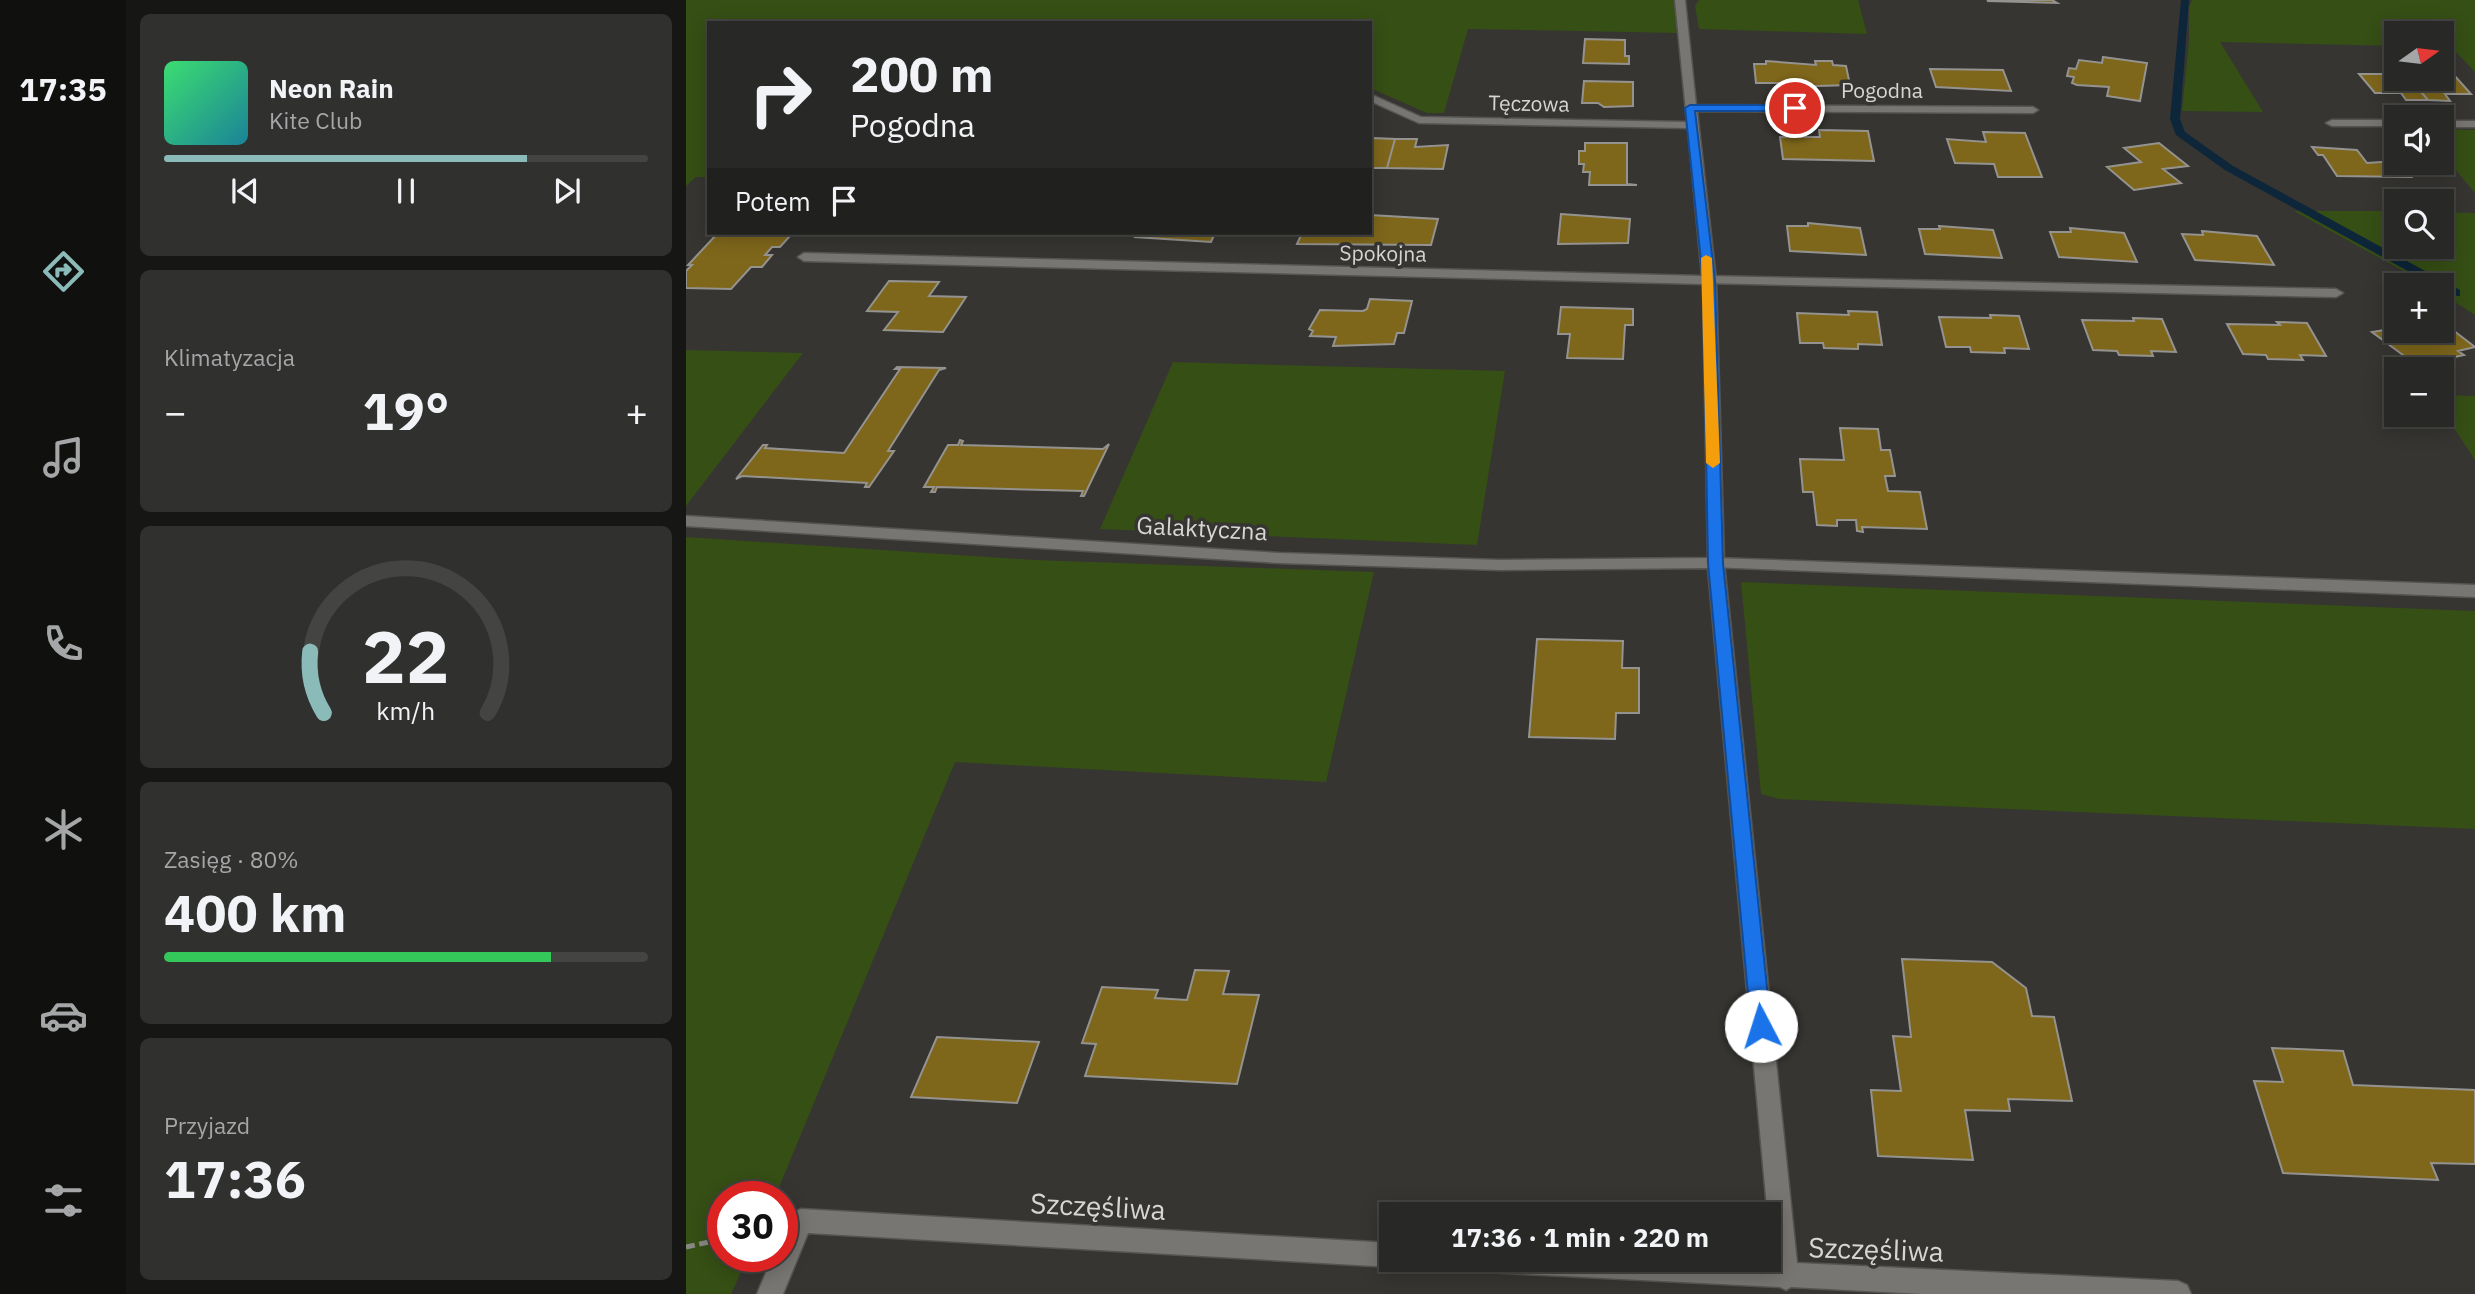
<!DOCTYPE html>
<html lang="pl">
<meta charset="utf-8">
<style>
:root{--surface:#282826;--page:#30302e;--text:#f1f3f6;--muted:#a5a6a7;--line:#444443;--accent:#8bbbb9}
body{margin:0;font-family:"IBM Plex Sans",sans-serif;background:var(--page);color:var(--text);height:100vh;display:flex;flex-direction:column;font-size:26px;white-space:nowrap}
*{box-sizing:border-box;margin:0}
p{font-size:23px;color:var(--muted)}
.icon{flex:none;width:38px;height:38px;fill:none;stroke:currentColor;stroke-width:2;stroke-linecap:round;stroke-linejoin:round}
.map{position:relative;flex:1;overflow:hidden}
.panel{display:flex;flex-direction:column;gap:14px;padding:14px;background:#161615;width:560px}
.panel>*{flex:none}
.banner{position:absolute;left:21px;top:21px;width:665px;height:214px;border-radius:0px;box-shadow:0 4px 18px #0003,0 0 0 2px var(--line);background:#282826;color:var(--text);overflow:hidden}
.needle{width:46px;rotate:76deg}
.controls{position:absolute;left:1698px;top:21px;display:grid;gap:14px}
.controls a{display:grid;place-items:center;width:70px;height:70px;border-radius:0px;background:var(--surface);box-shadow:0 4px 18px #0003,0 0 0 2px var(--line);font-size:35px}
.speed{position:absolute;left:21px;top:1181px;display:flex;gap:14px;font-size:35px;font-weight:700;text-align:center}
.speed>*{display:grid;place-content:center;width:91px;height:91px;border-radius:50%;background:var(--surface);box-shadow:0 4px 18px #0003,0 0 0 2px var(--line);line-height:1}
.speed .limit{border:10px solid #d22;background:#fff;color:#111}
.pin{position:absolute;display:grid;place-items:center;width:60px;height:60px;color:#fff;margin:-30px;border:4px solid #fff;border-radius:50%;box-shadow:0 2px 7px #0007}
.me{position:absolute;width:77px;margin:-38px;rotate:355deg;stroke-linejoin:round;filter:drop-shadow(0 0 5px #0008)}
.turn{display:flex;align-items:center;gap:24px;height:147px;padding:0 28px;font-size:32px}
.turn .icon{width:91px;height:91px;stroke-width:2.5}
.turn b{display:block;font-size:49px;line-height:60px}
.then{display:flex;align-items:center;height:66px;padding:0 28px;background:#0003;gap:14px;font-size:26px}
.big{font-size:52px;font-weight:700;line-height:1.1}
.panel .card{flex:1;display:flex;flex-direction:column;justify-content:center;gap:10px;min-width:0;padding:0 24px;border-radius:10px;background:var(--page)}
.panel .dial{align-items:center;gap:0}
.dial svg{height:182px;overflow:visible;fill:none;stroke:var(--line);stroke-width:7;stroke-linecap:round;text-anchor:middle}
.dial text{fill:var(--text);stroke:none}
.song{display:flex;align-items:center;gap:21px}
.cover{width:84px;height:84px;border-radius:10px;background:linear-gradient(135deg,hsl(140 70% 55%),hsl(190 70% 35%))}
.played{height:7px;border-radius:4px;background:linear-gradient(90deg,var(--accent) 75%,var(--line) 75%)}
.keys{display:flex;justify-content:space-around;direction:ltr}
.heat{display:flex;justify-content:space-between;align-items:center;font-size:38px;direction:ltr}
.charge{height:10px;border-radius:5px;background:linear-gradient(90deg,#34c759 80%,var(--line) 0)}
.trip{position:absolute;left:693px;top:1202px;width:402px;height:70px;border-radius:0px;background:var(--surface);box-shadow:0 4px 18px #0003,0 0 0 2px var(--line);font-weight:700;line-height:70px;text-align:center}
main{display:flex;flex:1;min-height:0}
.tabs{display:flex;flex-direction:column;width:126px;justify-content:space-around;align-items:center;background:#10100f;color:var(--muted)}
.tabs .icon{width:49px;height:49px}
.tabs .current{color:var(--accent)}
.tabs b{font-size:32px;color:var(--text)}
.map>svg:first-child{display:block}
.green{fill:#364f15}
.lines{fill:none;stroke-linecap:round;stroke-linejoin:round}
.stream{fill:#0d2639;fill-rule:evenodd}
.building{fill:#7e661b;stroke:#95938f;stroke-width:2}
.lane-casing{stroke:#555451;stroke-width:3}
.street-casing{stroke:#555451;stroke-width:3}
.path{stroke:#878784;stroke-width:5;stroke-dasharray:9 4.5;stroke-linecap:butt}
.lane{fill:#787673;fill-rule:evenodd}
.street{fill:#787673;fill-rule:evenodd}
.route{fill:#1a73e8;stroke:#114b97;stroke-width:2}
.slow{fill:#f59e0b}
.labels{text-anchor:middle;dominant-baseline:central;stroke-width:7;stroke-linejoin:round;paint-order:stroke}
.far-street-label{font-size:21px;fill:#d6d6d4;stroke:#363532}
.street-label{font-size:24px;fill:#d6d6d4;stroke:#363532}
.near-street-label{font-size:28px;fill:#d6d6d4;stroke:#363532}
</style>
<main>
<nav class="tabs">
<b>17:35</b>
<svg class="icon current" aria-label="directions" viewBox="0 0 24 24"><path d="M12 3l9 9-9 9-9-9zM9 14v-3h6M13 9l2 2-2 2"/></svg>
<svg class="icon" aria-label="music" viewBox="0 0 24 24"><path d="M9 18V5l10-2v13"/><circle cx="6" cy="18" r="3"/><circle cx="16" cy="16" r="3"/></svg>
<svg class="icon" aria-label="phone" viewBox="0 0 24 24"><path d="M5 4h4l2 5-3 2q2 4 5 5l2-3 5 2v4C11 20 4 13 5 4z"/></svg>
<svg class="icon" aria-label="climate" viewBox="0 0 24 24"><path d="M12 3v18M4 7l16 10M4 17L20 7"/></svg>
<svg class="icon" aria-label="car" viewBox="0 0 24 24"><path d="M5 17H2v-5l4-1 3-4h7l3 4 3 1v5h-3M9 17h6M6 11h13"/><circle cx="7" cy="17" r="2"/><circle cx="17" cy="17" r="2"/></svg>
<svg class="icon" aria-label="filters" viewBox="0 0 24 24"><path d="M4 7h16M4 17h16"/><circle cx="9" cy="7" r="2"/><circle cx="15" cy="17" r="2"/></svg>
</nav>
<section class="panel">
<div class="card">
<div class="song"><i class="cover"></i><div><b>Neon Rain</b><p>Kite Club</p></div></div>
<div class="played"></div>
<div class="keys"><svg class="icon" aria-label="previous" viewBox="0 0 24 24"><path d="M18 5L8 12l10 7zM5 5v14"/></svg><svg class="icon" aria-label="pause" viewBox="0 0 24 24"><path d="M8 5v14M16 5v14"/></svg><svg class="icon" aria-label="next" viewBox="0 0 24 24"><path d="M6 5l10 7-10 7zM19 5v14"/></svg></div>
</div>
<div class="card"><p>Klimatyzacja</p>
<div class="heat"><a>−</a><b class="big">19°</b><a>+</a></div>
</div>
<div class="card dial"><svg viewBox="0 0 100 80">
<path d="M14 69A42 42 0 1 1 86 69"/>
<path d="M14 69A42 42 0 0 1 8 42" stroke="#8bbbb9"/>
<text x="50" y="56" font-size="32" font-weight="700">22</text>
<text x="50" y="72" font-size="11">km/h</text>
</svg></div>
<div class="card"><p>Zasięg · 80%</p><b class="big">400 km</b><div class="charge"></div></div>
<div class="card"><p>Przyjazd</p><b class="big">17:36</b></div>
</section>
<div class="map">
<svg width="1789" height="1294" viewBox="0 0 1789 1294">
<rect width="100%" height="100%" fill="#363532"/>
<path class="green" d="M0 0H988L991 33 782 29 758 113H741L684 88V23L473 19 471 23H23V177H10L0 186Z
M1013 0H1172L1181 34 1013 29 1009 6Z
M1506 0H1789V72L1766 48 1755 47V33H1710V46L1534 42 1577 112 1496 111 1503 41V7Z
M1755 129 1789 130V193L1755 152Z
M1608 211H1710V247H1755V212L1789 213V315L1755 293V285H1743Z
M0 350 117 353 0 506Z
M487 362 819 371 791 545 414 529Z
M1755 395 1789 396V460L1755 408Z
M0 537 349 560 688 572 640 782 269 762 89 1197H37V1256L62 1257 45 1294H0Z
M1055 582 1789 611V829L1093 799 1075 794Z"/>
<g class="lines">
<path class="stream" d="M1495 0H1503L1494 119 1499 132 1547 166 1774 290V296H1766L1755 290V285H1747L1539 170 1490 135 1484 119Z"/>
</g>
<path class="building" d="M1366 0 1371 3 1301 1 1304 0Z
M899 39 939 40V56H943V64L897 63Z
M1417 57 1461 63 1454 101 1421 96 1423 87 1391 85 1386 83 1388 77 1381 76 1383 68 1390 69 1393 60 1416 63Z
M1080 61 1130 65 1129 61H1146L1147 65 1160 66 1164 85 1098 87V83H1070L1068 64H1080Z
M1244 69 1317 70 1325 91 1250 87Z
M1673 74H1710V79H1724L1742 100H1720L1715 93H1689Z
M1755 75H1768L1785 94H1759L1764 101 1742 100 1724 79H1755Z
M898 81 947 82V106L918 107 912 103H896Z
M1133 130 1182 131 1188 161 1097 159 1094 137H1134Z
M1297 132 1339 133 1356 177H1312L1308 164 1269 163 1261 139 1300 142Z
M687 138 709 139 701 168H684Z
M709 139H731L729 147 762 145 757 169 701 168Z
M899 143H941V184L951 185H903L904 172H897L898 164H893V151H899Z
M1473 143 1502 166 1477 169 1495 183 1448 190 1421 167 1455 162 1438 148Z
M1626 147 1671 150 1681 163 1710 161 1725 177 1651 176 1637 155H1632Z
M875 214 944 219 942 243 872 244Z
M684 215 752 219 745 245 611 244 616 233H684Z
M1122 223 1174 228 1180 255 1104 251 1101 226H1122Z
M1253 226 1307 230 1316 258 1239 254 1233 229H1254Z
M1384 228 1438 233 1451 262 1373 257 1364 232H1385Z
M1516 231 1571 236 1588 265 1509 260 1496 234 1517 235Z
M451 233H529L525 242 449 237Z
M31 234 104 236 94 247H86L79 255H86L76 267H65L45 289 0 288V271L6 265H2Z
M203 281 253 282 243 296 280 297 257 332 198 330 212 312 181 311Z
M684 299 726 301 718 333H711L708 344 647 346 650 337 624 336 627 331 623 329 634 310 677 311 681 309Z
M875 307 947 309V325H939L937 359 881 358 884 334H872Z
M1162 311 1191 312 1196 345 1172 344V349L1138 348 1137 343H1114L1111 313 1163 315Z
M1304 315 1333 316 1343 349 1318 348 1319 353 1285 352 1284 347H1260L1253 317 1305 318Z
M1447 318 1476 319 1490 352 1465 351 1467 356 1433 355 1431 351 1407 350 1396 320 1448 321Z
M1755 321 1789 347 1772 351 1778 355 1750 361 1744 357 1725 361 1686 332 1710 328V331H1755Z
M1591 322 1621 323 1640 356 1614 355 1617 360 1582 359 1580 355 1557 354 1541 324 1594 325Z
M211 367 260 368 253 370 202 451H208L183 487H179L181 483 56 476 50 479 77 445H81L79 448 158 453 214 369H209Z
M1154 428 1192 429 1195 450H1204L1209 476H1199L1202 491 1234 492 1241 529 1176 527 1177 532 1171 531 1170 520H1151V526L1131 525 1127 492H1117L1114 459 1158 460Z
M274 440 277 441 275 445 417 449 423 444 398 496H395L397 491 251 487 249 492H245L248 487H238L262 445H272Z
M851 639 937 641 936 668H953V713H930L929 739 843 737Z
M1216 959 1306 962 1340 988 1346 1016 1368 1017 1386 1101 1322 1099 1324 1111 1279 1110 1287 1160 1192 1156 1185 1090 1215 1091 1207 1036 1225 1037Z
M509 970 543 971 537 994 573 995 551 1084 399 1076 410 1044 396 1043 416 987 472 990 469 998 501 1000Z
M251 1037 353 1042 331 1103 225 1097Z
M1586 1048 1657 1051 1667 1085 1789 1090V1164L1745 1163 1752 1180 1597 1173 1568 1081 1597 1082Z"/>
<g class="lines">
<g class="lane-casing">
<path id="lane" d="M1023 276 1650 289 1657 293 1650 297 1018 283 1016 280Z
M1030 558 1789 585V597L1024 567 1022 563 1024 559Z"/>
</g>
<g class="street-casing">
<path id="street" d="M989 0H999L1010 105 1347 107 1352 110 1347 113 1011 111 1030 280 1038 563 1111 1263 1492 1281 1501 1285 1505 1294H1236L1105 1287 1100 1290 1094 1287 801 1272 792 1269 789 1260 1086 1262 1022 568 814 570 593 563 0 526V516L593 553 814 560 1022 558 1017 284 118 261 112 257 118 253 1016 276 1002 128 733 123 684 101V94L735 117 1001 122Z
M1710 120V126H1646L1640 123 1646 120Z
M1755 121H1789V127H1755Z
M115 1209 705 1243V1260H715L705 1267 122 1233 97 1294H71L87 1256H96V1236L106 1213Z"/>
</g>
<path class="path" d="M0 1247 37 1239"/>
<use href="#lane" class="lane"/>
<use href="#street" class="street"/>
</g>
<path class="route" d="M1004 105H1109L1114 108 1109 111H1009L1029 280 1037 563 1085 1026 1082 1032 1075 1035 1068 1032 1065 1026 1022 563 1017 280 999 108Z"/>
<path class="slow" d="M1020 255 1026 258 1034 463 1027 468 1020 463 1015 258Z"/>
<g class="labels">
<g class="far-street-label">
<text x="1196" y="90">Pogodna</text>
<text transform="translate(843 103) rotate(1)">Tęczowa</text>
<text transform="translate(697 253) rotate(1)">Spokojna</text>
</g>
<g class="street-label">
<text transform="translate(516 528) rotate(3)">Galaktyczna</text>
</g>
<g class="near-street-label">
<text transform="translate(412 1206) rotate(3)">Szczęśliwa</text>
<text transform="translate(1190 1249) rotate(2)">Szczęśliwa</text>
</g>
</g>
</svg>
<div class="controls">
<a><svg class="needle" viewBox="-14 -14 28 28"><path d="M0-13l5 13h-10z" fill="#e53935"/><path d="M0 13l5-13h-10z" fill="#a5a6a7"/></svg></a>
<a><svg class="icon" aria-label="sound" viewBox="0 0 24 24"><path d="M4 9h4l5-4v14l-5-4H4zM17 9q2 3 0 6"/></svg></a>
<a><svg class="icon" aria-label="search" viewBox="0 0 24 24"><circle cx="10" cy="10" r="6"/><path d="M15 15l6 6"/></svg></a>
<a>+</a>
<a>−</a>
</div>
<div class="speed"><div class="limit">30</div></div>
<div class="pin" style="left:1109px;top:108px;background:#d93025"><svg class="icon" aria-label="arrive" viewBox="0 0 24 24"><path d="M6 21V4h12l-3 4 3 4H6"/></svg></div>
<svg class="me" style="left:1075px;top:1026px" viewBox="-20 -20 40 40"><circle r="19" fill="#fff"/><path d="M0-13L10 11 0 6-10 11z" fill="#1a73e8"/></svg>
<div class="trip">17:36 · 1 min · 220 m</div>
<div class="banner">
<div class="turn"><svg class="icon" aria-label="right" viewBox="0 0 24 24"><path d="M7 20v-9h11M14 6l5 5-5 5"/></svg><div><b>200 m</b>Pogodna</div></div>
<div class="then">Potem<svg class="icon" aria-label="arrive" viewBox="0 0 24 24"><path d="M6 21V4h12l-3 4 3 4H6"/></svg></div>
</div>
</div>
</main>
